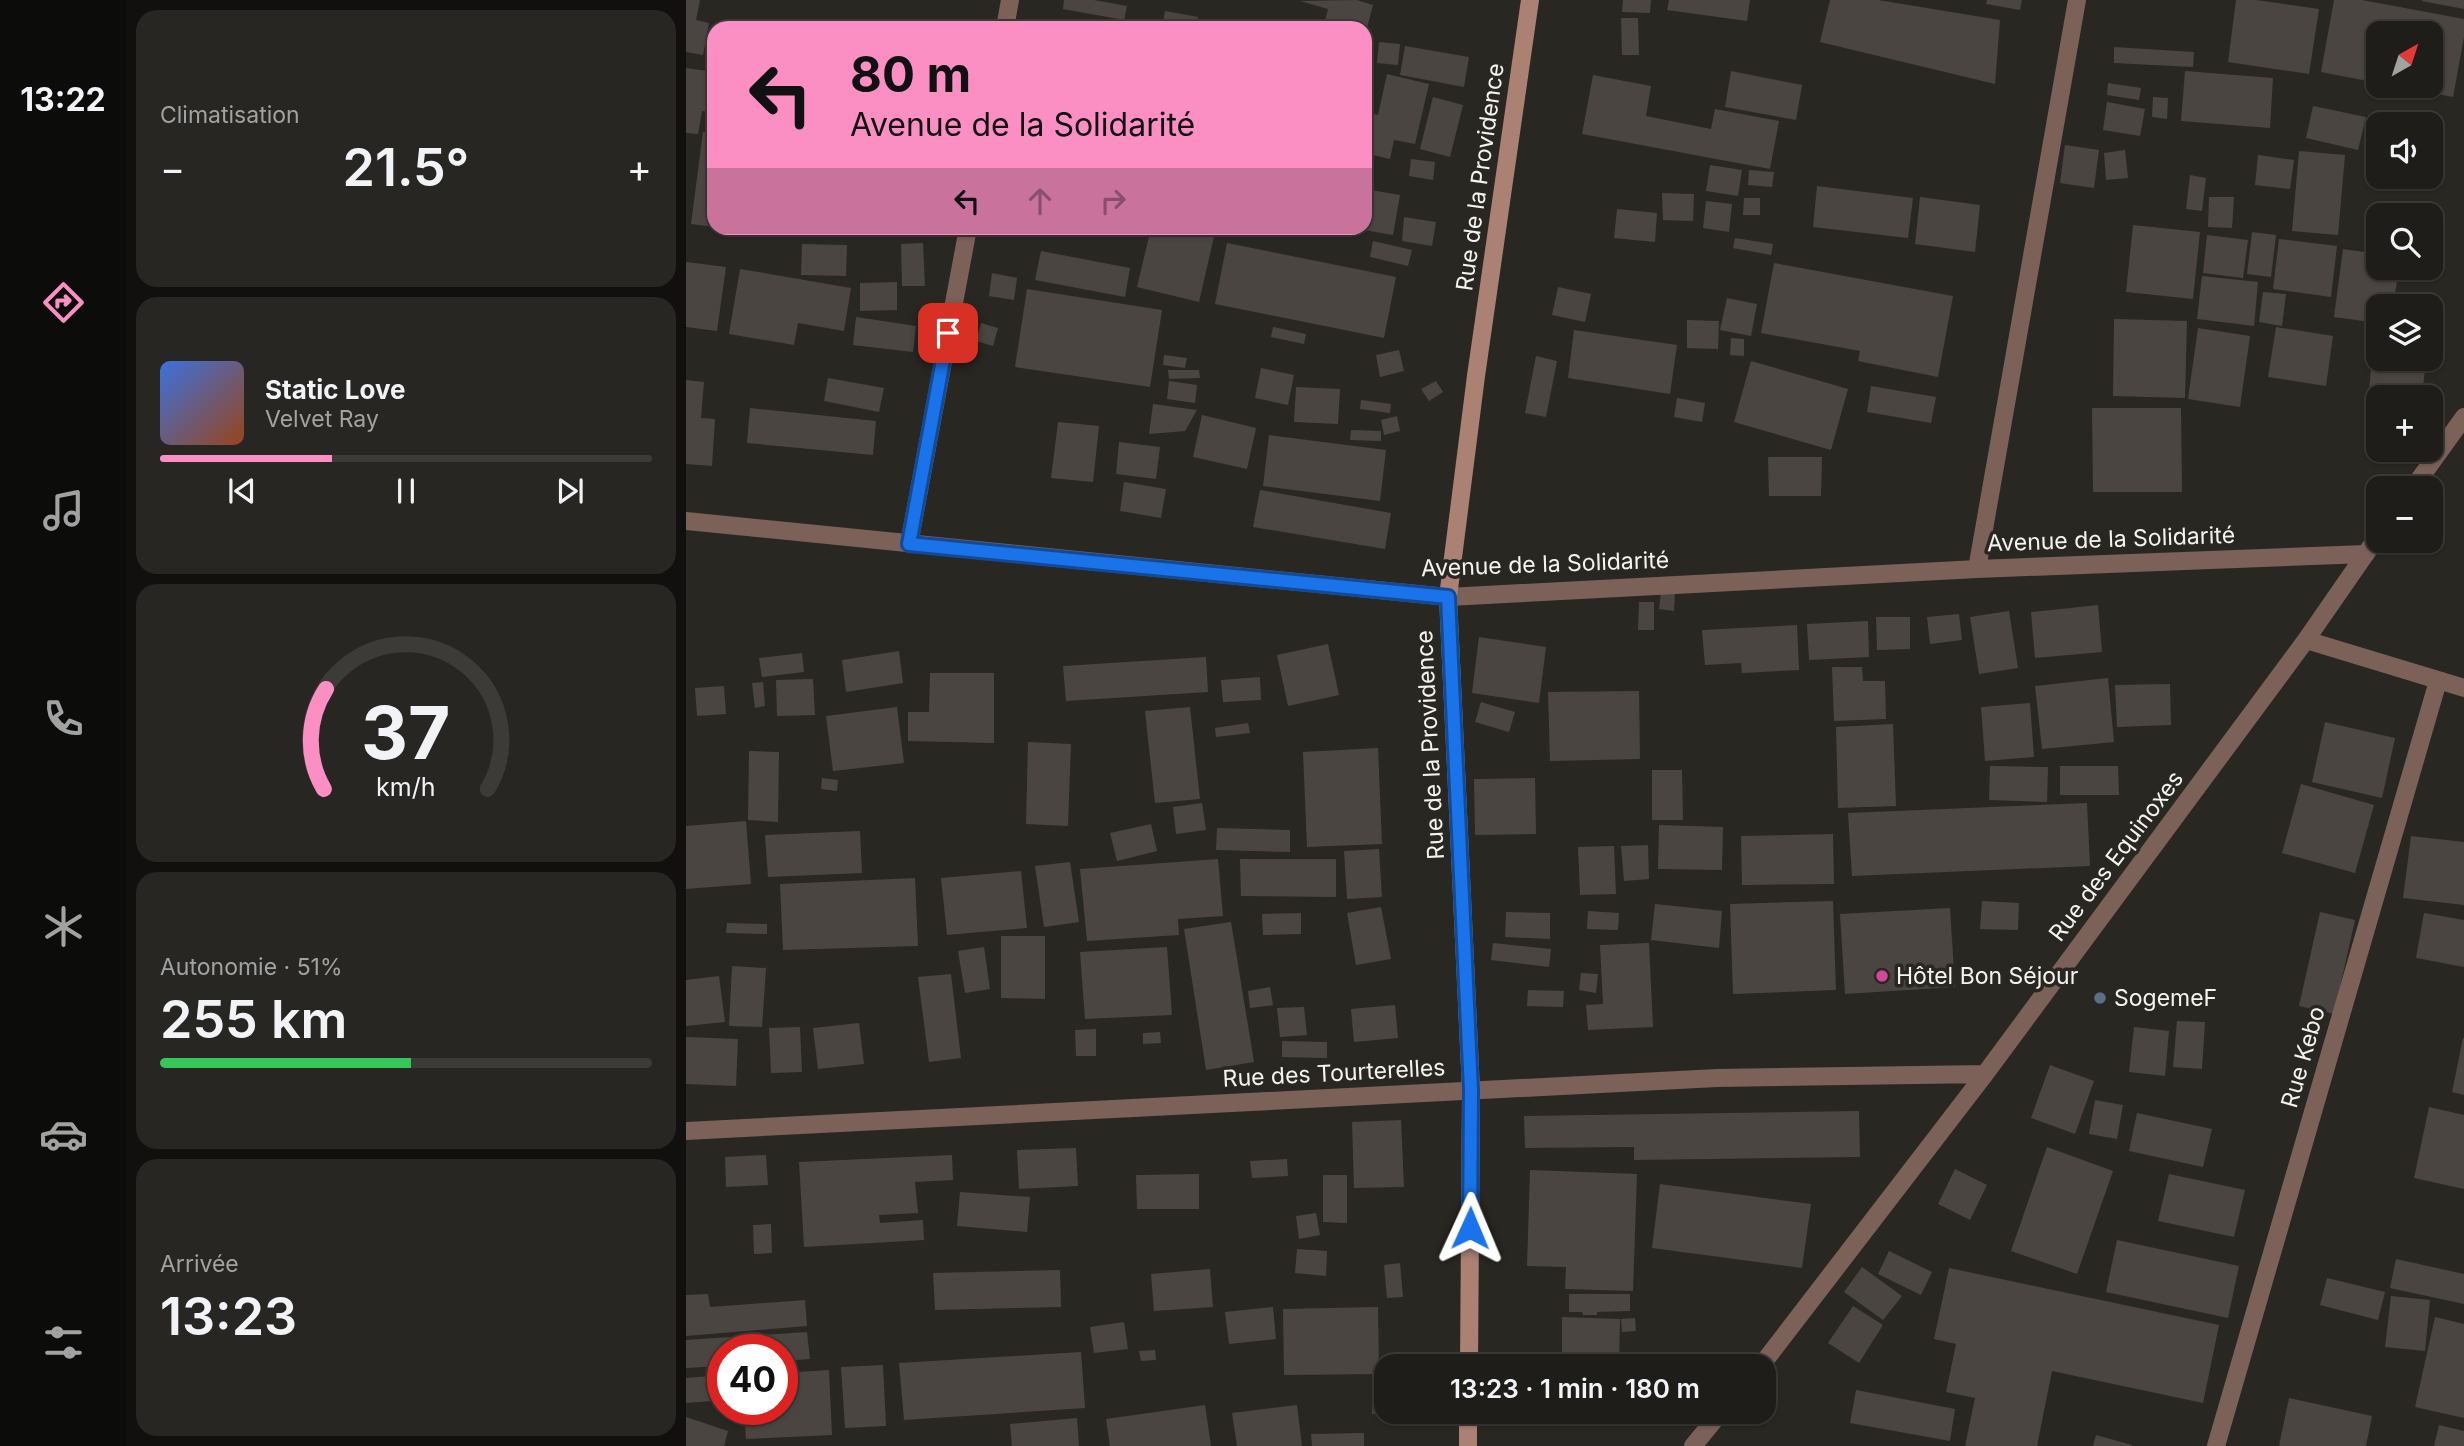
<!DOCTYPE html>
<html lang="fr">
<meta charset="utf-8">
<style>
:root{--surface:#1f1d19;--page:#272622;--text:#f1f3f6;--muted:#a1a2a2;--line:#3c3b38;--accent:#fb8fc4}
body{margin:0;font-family:Inter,sans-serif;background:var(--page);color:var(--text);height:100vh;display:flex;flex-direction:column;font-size:26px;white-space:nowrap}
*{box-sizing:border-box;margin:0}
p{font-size:23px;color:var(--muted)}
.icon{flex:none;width:38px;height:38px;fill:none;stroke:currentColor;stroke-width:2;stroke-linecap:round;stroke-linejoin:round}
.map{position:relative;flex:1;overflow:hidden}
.side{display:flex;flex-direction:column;gap:10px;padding:10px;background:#11100e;width:560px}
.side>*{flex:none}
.banner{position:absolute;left:21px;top:21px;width:665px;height:214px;border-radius:21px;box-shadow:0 2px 5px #0004,0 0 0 2px var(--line);background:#fb8fc4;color:#111;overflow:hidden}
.needle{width:46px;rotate:39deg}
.controls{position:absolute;left:1680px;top:21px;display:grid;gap:14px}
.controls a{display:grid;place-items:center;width:77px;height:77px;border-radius:14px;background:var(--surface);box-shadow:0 2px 5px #0004,0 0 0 2px var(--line);font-size:35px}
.speed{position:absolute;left:21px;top:1334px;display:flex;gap:14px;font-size:35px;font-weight:700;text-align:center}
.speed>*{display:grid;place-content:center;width:91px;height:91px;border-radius:50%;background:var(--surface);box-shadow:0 2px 5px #0004,0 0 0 2px var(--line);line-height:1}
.speed .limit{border:10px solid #d22;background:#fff;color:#111}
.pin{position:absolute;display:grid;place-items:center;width:60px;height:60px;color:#fff;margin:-30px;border-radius:14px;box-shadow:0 4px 10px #0006}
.me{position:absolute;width:77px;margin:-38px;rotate:1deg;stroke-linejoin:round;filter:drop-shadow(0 0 5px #0008)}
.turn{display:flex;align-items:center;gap:24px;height:147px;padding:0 28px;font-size:32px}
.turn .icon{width:91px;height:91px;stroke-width:2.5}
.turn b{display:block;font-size:49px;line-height:60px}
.lanes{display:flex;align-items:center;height:66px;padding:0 28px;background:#0003;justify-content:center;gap:35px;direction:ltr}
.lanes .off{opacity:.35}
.big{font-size:52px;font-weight:600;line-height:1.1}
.side .widget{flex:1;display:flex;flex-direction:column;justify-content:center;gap:10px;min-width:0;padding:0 24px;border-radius:21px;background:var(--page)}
.side .dial{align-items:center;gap:0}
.dial svg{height:182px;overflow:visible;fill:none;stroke:var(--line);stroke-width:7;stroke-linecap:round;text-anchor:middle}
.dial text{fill:var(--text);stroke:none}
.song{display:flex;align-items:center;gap:21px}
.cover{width:84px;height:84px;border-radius:10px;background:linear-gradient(135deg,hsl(220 70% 55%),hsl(20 70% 35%))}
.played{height:7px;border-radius:4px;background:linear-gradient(90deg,var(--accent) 35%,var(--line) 35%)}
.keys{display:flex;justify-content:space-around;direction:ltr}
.heat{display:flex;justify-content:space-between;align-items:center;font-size:38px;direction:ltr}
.charge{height:10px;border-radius:5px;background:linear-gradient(90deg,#34c759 51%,var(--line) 0)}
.trip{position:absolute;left:688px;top:1354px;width:402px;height:70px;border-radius:21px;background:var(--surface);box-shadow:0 2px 5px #0004,0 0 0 2px var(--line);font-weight:600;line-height:70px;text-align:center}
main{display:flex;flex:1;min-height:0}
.tabs{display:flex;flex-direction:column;width:126px;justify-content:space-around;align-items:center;background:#0c0c0a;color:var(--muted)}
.tabs .icon{width:49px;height:49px}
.tabs .current{color:var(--accent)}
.tabs b{font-size:32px;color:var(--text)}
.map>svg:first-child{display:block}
.building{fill:#4b4541}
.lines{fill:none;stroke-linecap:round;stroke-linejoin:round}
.street{stroke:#7b6158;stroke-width:18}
.secondary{stroke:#ab8173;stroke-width:18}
.route-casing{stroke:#114b97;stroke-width:18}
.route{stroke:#1a73e8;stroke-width:12}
.hotel-dot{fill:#d1479c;stroke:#292721;stroke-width:2.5}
.service-dot{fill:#5c6f8a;stroke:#292721;stroke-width:2.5}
.labels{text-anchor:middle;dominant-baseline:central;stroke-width:7;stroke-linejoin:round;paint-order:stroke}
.street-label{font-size:23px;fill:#f5f3ef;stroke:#292721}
.poi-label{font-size:23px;fill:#f5f3ef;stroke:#292721;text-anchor:start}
</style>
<main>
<nav class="tabs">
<b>13:22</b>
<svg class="icon current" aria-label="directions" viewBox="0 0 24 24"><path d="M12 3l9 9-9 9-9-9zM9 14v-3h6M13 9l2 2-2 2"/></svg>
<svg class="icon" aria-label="music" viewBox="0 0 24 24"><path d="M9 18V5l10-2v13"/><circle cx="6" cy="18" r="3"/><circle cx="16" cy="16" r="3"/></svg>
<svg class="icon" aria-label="phone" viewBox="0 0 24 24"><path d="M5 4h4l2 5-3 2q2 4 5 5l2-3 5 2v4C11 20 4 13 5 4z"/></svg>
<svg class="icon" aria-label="climate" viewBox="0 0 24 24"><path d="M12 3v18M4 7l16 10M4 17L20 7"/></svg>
<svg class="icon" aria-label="car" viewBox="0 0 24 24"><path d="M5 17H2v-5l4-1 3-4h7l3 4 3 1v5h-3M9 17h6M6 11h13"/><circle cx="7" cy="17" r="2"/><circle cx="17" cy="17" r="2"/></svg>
<svg class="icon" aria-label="filters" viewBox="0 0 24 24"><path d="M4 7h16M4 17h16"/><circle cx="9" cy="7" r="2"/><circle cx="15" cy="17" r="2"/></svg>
</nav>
<section class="side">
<div class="widget"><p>Climatisation</p>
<div class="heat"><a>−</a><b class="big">21.5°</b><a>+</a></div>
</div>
<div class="widget">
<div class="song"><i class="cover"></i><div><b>Static Love</b><p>Velvet Ray</p></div></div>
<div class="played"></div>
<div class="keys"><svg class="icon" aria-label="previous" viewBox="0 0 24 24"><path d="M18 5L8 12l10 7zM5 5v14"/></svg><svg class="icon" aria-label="pause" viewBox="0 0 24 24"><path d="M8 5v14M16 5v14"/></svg><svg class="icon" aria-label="next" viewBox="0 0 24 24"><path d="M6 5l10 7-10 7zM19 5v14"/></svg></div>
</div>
<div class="widget dial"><svg viewBox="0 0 100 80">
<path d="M14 69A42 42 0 1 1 86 69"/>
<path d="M14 69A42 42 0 0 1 15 25" stroke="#fb8fc4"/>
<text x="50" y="56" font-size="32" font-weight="700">37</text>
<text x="50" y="72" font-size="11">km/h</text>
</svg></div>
<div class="widget"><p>Autonomie · 51%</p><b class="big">255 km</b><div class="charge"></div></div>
<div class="widget"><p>Arrivée</p><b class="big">13:23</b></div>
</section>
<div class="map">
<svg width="1778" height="1446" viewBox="0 0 1778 1446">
<rect width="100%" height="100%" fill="#292721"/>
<path class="building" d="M0 0H14L10 20 23 23 17 55 0 52Z
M378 0H408L441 6 438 20 377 9Z
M671 0 687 5 681 28H666L639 21 642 9 614 1Z
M937 0H965L964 13 936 12Z
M983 0H1064L1061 21 981 10Z
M1144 0H1192L1314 20 1309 84 1134 42Z
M1301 0H1336L1334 10 1300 4Z
M1550 0H1570L1633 9 1623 74 1542 62Z
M1648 0H1676L1778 19V37L1767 97 1716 87 1745 86V33H1692V83L1635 72Z
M1736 0H1778V9L1736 1Z
M479 11 512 17 510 28H476Z
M935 18H952L953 55H936Z
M693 42 714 44 712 65 691 63Z
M719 46 783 57 778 87 714 75Z
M1428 47 1508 52 1507 67 1428 63Z
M0 68 28 72V113L16 111 12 134 0 133Z
M1045 71 1116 85 1110 120 1039 107Z
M1499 71 1587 78 1584 128 1495 121Z
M701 74 743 84 729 144 708 140 704 159 679 153V112L692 115Z
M907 75 965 86 960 116 1025 129 1029 109 1093 121 1084 169 896 134Z
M1422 83 1455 88 1453 100 1421 95Z
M747 97 777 105 764 157 734 149Z
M1467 97 1482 98 1481 119 1466 117Z
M1421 102 1459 109 1454 136 1417 130Z
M1627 106 1680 117 1672 150 1620 138Z
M17 132 28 133V227L5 224Z
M1379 145 1413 150 1408 188 1374 183Z
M1439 150 1442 178 1420 180 1418 153Z
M1613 151 1659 155 1652 235 1606 231Z
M1572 155 1608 160 1604 189 1569 185Z
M725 159 749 162 747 180 723 176Z
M1024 165 1056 170 1052 196 1020 191Z
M1063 170 1088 172 1086 187 1062 185Z
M1504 175 1520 178 1516 211 1500 209Z
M1131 186 1227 198 1222 238 1127 227Z
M679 189 714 195 707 235 672 229 679 228Z
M976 193 1008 194 1007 221 977 220Z
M1234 197 1294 205 1289 252 1229 244Z
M1523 197H1548L1546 228 1522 227Z
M1058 198H1074V215H1057Z
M1020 201 1046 204 1043 232 1017 228Z
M931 209 971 213 969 242 928 238Z
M718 217 750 222 746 246 716 241Z
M1447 225 1514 232 1507 299 1440 292Z
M465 228H530L513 302 451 287Z
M1566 232 1590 235 1585 277 1561 274Z
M1521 235 1562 240 1557 278 1517 273Z
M1049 238 1087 244 1085 255 1047 248Z
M1593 239 1651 246 1645 297 1587 289Z
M687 241 726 250 722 266 684 257Z
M237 243 239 286H216L215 244Z
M541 243 710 277 698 338 529 304Z
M116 244 161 245 160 276 115 275Z
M1657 249 1692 254V268H1713L1707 306H1692V323L1648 317Z
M355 251 444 268 439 297 349 280Z
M0 262 40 267 31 331 0 327Z
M1088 263 1267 296 1252 377 1172 361 1174 351 1075 333Z
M54 269 165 288 158 331 112 323 108 345 43 334Z
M306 273 331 278 328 300 303 296Z
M1516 276 1572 282 1568 326 1511 319Z
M211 282V310L174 311V283Z
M872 287 905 294 899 322 866 315Z
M341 289 476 310 464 387 329 367Z
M1577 292 1600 294 1596 326 1573 322Z
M1041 298 1071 304 1065 336 1034 330Z
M170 317 230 326 227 352 167 345Z
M1428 319 1501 321 1499 398 1427 396Z
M1001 320 1033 321 1032 349 1001 348Z
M295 323 312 328 307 346 290 341Z
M587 327 620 334 618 344 585 337Z
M1590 327 1647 336 1640 386 1582 377Z
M1512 328 1564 336 1554 407 1502 399Z
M888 330 991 345 984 394 882 378Z
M1688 336H1692V359H1740L1736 397H1692V403L1682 402Z
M1045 338 1058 339V356L1044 355Z
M713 350 718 371 694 377 690 355Z
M478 355 501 358 499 368 477 365Z
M850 356 871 361 860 417 839 413Z
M1065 361 1162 389 1145 450 1048 422Z
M575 368 608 375 602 405 569 398Z
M482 370H513L514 378 483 379Z
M142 378 198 388 193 412 138 401Z
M0 380 18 382 15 418 29 419 26 466 0 464Z
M483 381 511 385 509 403 481 399Z
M750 381 757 392 743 401 735 389Z
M1185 386 1250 397 1245 423 1181 412Z
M610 387 654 389 652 424 608 422Z
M991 398 1019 403 1016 422 988 417Z
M675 400 705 404 704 413 674 409Z
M467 404 511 410 499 431 463 434Z
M64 408 190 421 187 455 61 443Z
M1406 408H1495L1496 492H1407Z
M516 415 570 428 561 469 507 457Z
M711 416 714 431 698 435 695 420Z
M372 422 413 426 407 482 365 478Z
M665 430 695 431V441L664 440Z
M583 435 700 450 694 501 577 486Z
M433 442 474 447 470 479 430 474Z
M1082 457H1136L1135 496H1083Z
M438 482 480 489 475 518 434 511Z
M574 490 705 513 699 549 567 527Z
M975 592 989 593 988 611 973 609Z
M953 602H968V630H952Z
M1412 605 1416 652 1349 658 1345 612Z
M1323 611 1332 668 1293 674 1284 617Z
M1273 614 1276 640 1244 644 1241 617Z
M1190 617H1224V649L1191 650Z
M1182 621 1183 657 1123 660 1121 624Z
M1111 625 1113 670 1056 673 1055 663 1019 665 1016 630Z
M793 637 860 647 853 703 786 693Z
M642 644 653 695 602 706 591 655Z
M213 651 217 683 160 692 156 660Z
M116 653 118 672 76 677 73 658Z
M520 657 522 692 380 701 377 666Z
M1146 667H1176L1177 681H1199L1200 719 1148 721Z
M244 673H308V743L222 741V712H243Z
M574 677 575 700 537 702 535 680Z
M1422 678 1428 742 1356 749 1349 686Z
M127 679 129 715 91 716 90 680Z
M77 682 79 706 69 708 66 683Z
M1484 684 1485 725 1431 727 1429 685Z
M38 686 40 714 11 716 9 688Z
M953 691 954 759 864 761 862 692Z
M795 702 829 712 823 732 789 722Z
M1344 703 1348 757 1299 761 1295 707Z
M211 707 218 763 147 771 140 716Z
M504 707 514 799 469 803 459 711Z
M1639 722 1709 738 1696 798 1626 782Z
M562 723 564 733 530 737 529 728Z
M1207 724 1210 806 1152 808 1150 727Z
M342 742 385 744 382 826 340 824Z
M692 748 696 844 621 847 617 752Z
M63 751 93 752 92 822 62 820Z
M1304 766 1362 767 1361 802 1303 800Z
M1374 766H1432L1433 795H1374Z
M966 770H996L997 820H966Z
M136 778 152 780 151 791 135 789Z
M849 778 850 834 789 835 788 779Z
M1615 784 1688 805 1669 873 1596 853Z
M516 803 520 830 490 834 487 807Z
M1401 803 1404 866 1166 876 1162 813Z
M60 821 65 884 0 889V826Z
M465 824 471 851 431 861 424 833Z
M973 825 1037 827 1036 870 972 869Z
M531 828 604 830V852L530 850Z
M174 831 176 873 82 877 79 835Z
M1147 834 1148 884 1056 885 1055 836Z
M1725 836 1778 842V905L1717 898Z
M962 845 963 879 938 881 935 846Z
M928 846 930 894 894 895 892 847Z
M693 849 696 897 661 899 658 851Z
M532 859 537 916 492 919 493 935 401 941 394 869Z
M554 859H650V897L555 896Z
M384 862 393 922 358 927 349 866Z
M335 871 341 928 261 935 255 878Z
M229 878 232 946 97 950 94 884Z
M1147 901 1150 990 1047 994 1044 904Z
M1296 901 1333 903 1332 930 1294 929Z
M969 904 1036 911 1033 948 965 940Z
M695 907 705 959 670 965 661 913Z
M1264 908 1269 987 1159 994 1154 914Z
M902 911 933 913 932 930 901 929Z
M820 912 864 913V939L819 937Z
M1634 912 1669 920 1648 1014 1613 1006Z
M615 913V934L577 935 576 914Z
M1738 913 1778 920V967L1730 958Z
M545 922 568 1062 520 1070 498 929Z
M41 923 81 924V934L40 933Z
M315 936H359V999L315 998Z
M807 943 865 949 863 967 805 960Z
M963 943 967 1027 902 1030 900 1005 917 1004 914 945Z
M298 947 304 989 279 993 272 951Z
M481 947 486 1015 399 1019 394 952Z
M46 966 80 968 76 1027 43 1026Z
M895 973 912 974 910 993 893 990Z
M265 974 275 1058 243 1062 232 977Z
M33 976 39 1022 0 1026V980Z
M584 987 587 1005 564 1008 562 991Z
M842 990 878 991 877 1007 841 1006Z
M709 1005 712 1038 668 1042 665 1009Z
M618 1007 621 1035 594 1037 591 1008Z
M1491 1021 1519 1022 1516 1069 1487 1067Z
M173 1023 178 1064 132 1069 127 1028Z
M114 1027 116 1072 85 1073 83 1028Z
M1448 1027 1483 1031 1479 1076 1443 1072Z
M410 1029V1056H390L389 1030Z
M474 1032 475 1043 457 1044V1033Z
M0 1037 52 1039 50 1086 0 1084Z
M1777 1038H1778V1095L1766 1092Z
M596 1041 641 1042V1058L596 1057Z
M1364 1065 1408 1081 1389 1134 1345 1118Z
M1409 1100 1437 1105 1431 1139 1403 1134Z
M1743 1107 1778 1115V1189L1728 1178Z
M1173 1111 1174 1157 948 1160V1147L839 1148 838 1116Z
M1451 1113 1526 1129 1517 1167 1443 1151Z
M715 1120 718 1187 668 1188 666 1122Z
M1361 1147 1427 1171 1391 1274 1325 1251Z
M390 1148 392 1186 333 1189 331 1150Z
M80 1155 82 1185 40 1187 39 1157Z
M266 1155 267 1180 229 1182 232 1213 193 1215 194 1223 237 1220 238 1240 118 1247 113 1162Z
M601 1159 602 1176 566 1178 564 1161Z
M1269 1169 1301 1185 1284 1220 1252 1204Z
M844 1170 951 1174 947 1291 879 1289 880 1267 841 1266Z
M513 1174V1209H451L450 1175Z
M1483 1174 1559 1190 1548 1237 1472 1221Z
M637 1175H661V1223L637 1222Z
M974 1184 1125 1204 1116 1268 966 1248Z
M274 1192 344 1197 341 1232 271 1226Z
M630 1213 634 1235 613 1239 610 1216Z
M85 1224 86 1253 68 1254 67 1225Z
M1431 1240 1553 1266 1542 1318 1420 1292Z
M611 1249 641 1251 640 1276 609 1273Z
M1203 1251 1246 1272 1235 1295 1192 1274Z
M1710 1259 1778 1274V1304L1704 1288Z
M714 1263 717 1297 701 1298 698 1265Z
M1176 1267 1216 1296 1197 1320 1158 1292Z
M1263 1268 1533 1325 1517 1403 1366 1371 1351 1446H1279L1289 1398 1260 1392 1270 1344 1248 1339Z
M524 1269 527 1307 468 1311 465 1274Z
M374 1270 375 1307 249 1310 247 1273Z
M1641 1278 1699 1292 1692 1320 1634 1305Z
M22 1294 24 1307 119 1300 121 1326 0 1336V1295Z
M883 1294H944V1311L911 1312V1315H897L896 1312H883Z
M1705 1296 1744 1300 1739 1351 1699 1347Z
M1167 1306 1197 1325 1173 1363 1142 1343Z
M587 1307 590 1339 543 1344 539 1312Z
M692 1307 693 1374 598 1375 597 1309Z
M876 1317 934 1319 933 1367H876Z
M1749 1317 1778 1324V1418L1729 1407Z
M949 1318 950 1331 936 1332 935 1319Z
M438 1322 442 1349 408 1353 404 1327Z
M121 1332 124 1359 96 1361V1349H37V1366L0 1368V1340Z
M469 1350 470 1360 455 1361 453 1351Z
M395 1352 399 1408 218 1420 213 1363Z
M197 1365 200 1426 159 1428 155 1367Z
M143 1370 146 1435 60 1439 58 1409H96V1373Z
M24 1376 26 1401 0 1403V1378Z
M686 1388H700V1414H686Z
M1170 1390 1269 1409 1264 1441 1164 1423Z
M1603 1398 1686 1416 1680 1446H1593Z
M519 1405 525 1446H424L420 1419Z
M611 1405 616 1446H551L546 1413Z
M0 1417 42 1431 38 1446H0Z
M391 1418 393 1446H326L324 1424Z
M1753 1425 1778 1431V1446H1748Z
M678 1433V1446H626L625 1434Z
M1410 1435 1446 1445V1446H1407Z"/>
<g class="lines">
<path class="street" d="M319 28 324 0
M1727 488 1778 417
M0 521 762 597 1291 569 1680 554
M223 544 282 228
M1291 569 1391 0
M1620 640 1778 688
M0 1131 1031 1078 1299 1074
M1074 1367 1299 1074 1620 640 1692 536
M1007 1446 1035 1412
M1530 1446 1752 681"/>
<path class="secondary" d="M783 1367 785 1090 762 597 790 376 844 0
M782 1446V1412"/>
</g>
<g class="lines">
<g class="route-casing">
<path id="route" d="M262 333 223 544 762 597 785 1090 784 1228"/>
</g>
<use href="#route" class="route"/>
</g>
<circle class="hotel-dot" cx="1196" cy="976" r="7"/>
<circle class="service-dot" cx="1414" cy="998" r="7"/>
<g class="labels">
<g class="street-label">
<text transform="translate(794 177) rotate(-82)">Rue de la Providence</text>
<text transform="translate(1425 539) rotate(-2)">Avenue de la Solidarité</text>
<text transform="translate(859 564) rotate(-2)">Avenue de la Solidarité</text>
<text transform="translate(744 745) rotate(-93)">Rue de la Providence</text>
<text transform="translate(1430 856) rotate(-53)">Rue des Equinoxes</text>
<text transform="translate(1617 1057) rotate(-74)">Rue Kebo</text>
<text transform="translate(648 1073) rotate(-3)">Rue des Tourterelles</text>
</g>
<g class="poi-label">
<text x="1210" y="976">Hôtel Bon Séjour</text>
<text x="1428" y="998">SogemeF</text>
</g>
</g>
</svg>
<div class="controls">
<a><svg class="needle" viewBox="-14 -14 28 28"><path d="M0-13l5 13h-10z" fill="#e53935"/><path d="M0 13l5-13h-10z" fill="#a1a2a2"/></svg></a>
<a><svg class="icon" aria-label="sound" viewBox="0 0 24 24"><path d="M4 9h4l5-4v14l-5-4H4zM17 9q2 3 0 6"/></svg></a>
<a><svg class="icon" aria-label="search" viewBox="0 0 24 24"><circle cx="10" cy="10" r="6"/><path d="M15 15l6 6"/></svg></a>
<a><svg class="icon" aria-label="layers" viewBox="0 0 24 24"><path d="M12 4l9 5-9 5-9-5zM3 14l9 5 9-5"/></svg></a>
<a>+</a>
<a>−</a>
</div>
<div class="speed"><div class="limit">40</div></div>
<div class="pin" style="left:262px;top:333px;background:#d93025"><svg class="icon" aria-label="arrive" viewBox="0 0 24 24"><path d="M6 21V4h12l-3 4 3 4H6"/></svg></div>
<svg class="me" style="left:784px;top:1228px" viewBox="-20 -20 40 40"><path d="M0-17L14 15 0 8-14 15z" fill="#1a73e8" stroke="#fff" stroke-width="4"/></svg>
<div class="trip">13:23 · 1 min · 180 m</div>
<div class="banner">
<div class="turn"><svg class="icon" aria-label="left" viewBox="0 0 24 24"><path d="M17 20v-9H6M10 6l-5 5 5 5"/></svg><div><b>80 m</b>Avenue de la Solidarité</div></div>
<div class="lanes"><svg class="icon" aria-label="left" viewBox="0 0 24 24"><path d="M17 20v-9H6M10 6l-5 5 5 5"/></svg><svg class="icon off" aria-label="ahead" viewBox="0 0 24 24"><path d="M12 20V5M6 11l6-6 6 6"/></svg><svg class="icon off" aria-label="right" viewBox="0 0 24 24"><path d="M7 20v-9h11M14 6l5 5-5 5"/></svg></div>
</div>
</div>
</main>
